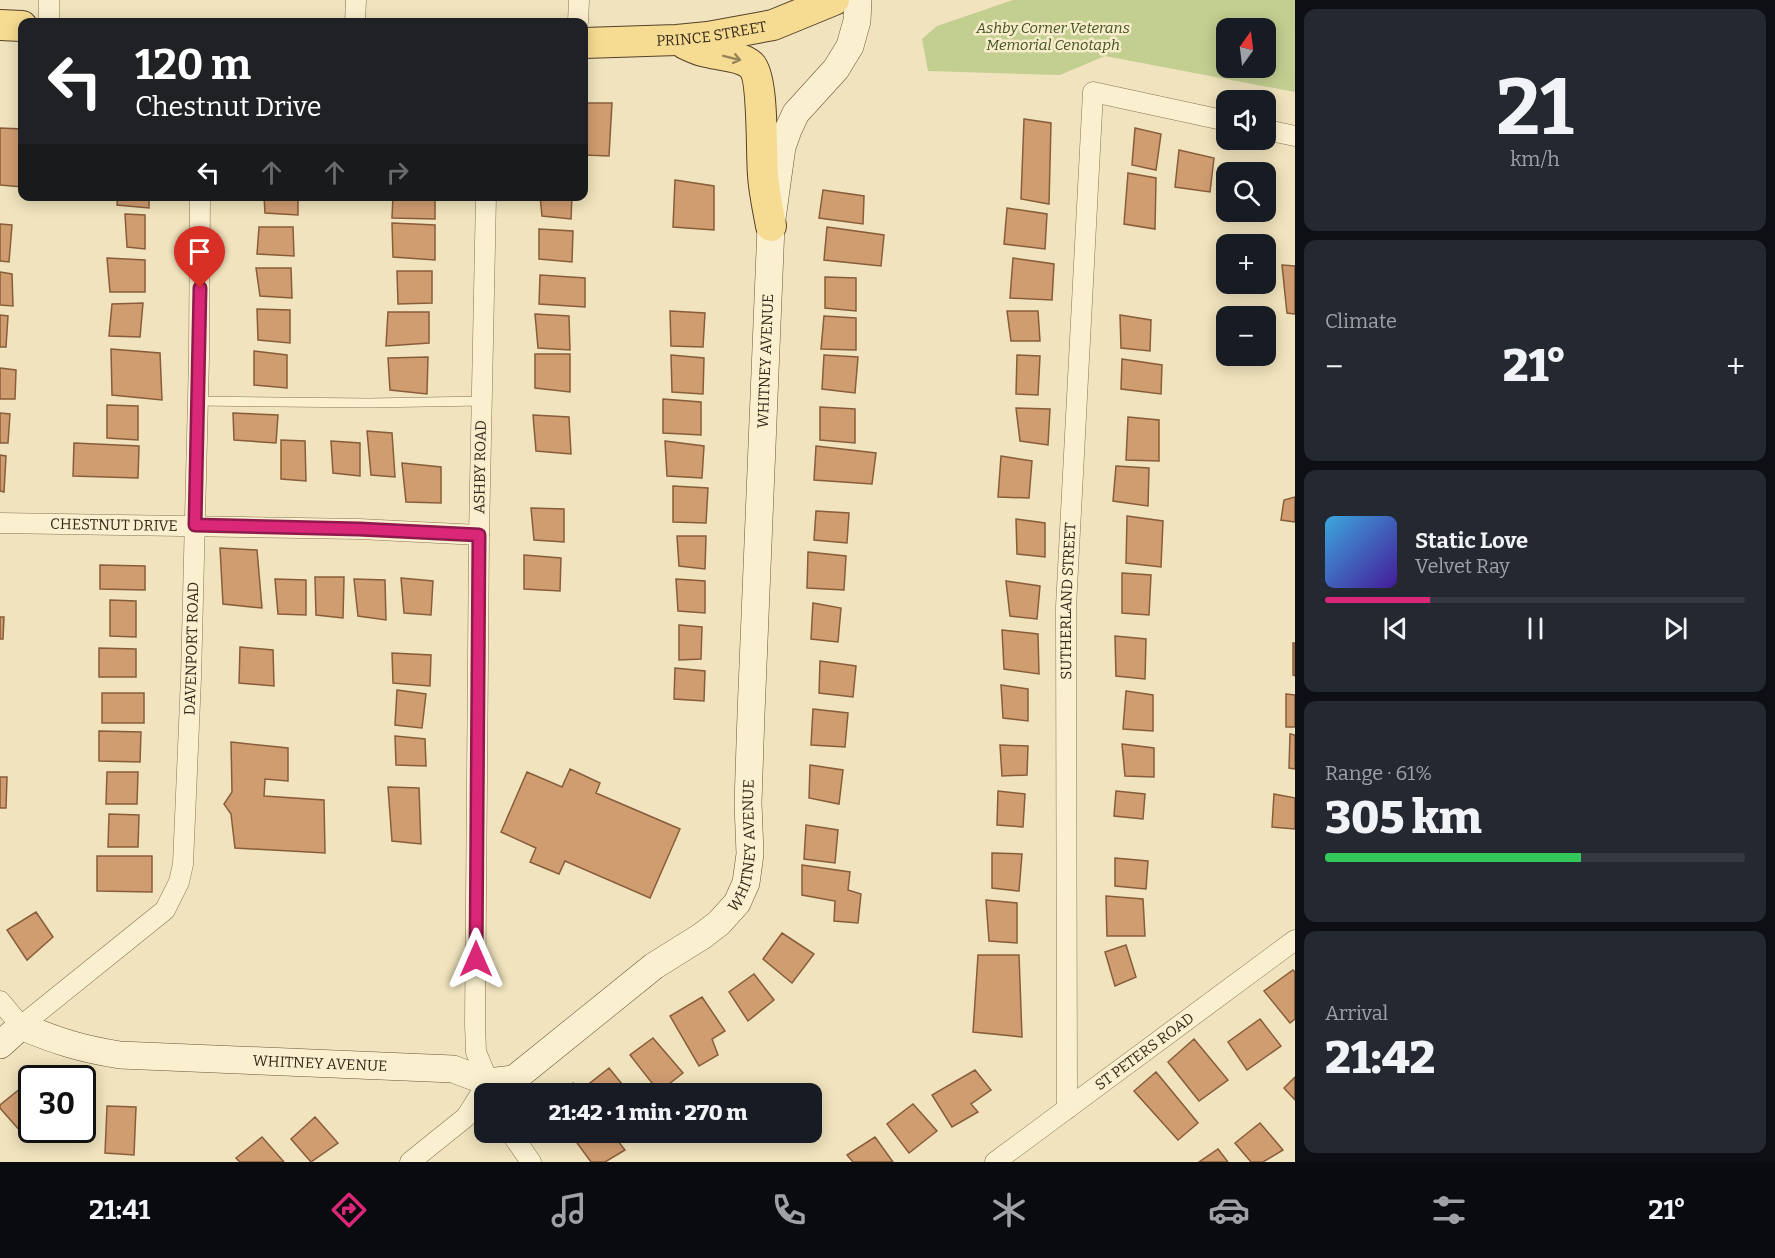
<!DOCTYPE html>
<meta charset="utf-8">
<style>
:root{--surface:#171b24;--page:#242831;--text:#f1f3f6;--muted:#9ea1a6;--line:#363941;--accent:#db2777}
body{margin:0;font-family:Bitter,serif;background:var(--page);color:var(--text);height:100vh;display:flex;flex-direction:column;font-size:22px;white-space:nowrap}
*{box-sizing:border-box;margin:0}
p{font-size:20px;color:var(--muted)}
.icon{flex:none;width:33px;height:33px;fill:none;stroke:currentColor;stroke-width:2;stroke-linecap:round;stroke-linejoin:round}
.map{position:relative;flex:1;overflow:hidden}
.drawer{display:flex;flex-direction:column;gap:9px;padding:9px;background:#0d0f14;width:480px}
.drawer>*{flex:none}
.guide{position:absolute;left:18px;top:18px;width:570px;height:183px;border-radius:12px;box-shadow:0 3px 15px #0003;background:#202124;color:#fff;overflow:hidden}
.needle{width:39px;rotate:14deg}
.fabs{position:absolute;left:1216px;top:18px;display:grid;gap:12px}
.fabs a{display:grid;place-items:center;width:60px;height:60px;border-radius:12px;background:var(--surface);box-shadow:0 3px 15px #0003;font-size:30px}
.speed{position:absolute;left:18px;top:1065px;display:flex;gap:12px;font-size:30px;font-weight:700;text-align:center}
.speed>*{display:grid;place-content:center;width:78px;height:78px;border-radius:50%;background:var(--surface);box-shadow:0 3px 15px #0003;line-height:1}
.speed .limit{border:3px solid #111;border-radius:9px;background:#fff;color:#111}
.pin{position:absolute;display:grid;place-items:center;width:51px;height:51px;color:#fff;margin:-62px -26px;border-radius:50% 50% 50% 0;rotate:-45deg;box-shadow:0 0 6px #0007}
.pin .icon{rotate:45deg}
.me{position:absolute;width:66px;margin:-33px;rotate:0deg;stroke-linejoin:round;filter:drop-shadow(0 0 4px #0008)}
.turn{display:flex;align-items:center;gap:21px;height:126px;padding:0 18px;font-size:27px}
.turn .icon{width:78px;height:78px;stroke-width:2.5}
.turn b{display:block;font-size:42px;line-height:51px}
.lanes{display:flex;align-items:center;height:57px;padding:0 18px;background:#0003;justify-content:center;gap:30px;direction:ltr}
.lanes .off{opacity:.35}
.big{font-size:45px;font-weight:800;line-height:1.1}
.drawer .widget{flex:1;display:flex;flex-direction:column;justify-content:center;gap:9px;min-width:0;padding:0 21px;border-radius:12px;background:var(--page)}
.drawer .dial{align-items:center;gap:0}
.dial b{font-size:78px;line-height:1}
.song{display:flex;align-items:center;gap:18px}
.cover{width:72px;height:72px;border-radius:9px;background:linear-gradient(135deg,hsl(200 70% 55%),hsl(260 70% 35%))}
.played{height:6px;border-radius:3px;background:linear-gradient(90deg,var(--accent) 25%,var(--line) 25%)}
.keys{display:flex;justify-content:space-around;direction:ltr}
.heat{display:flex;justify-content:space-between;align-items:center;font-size:33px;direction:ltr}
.charge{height:9px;border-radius:4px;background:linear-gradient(90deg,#34c759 61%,var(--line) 0)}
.trip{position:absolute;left:474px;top:1083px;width:348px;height:60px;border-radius:12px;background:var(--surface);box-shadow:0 3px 15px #0003;font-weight:800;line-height:60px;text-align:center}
.menu{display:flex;height:96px;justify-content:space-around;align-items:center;background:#090b0e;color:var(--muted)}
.menu .icon{width:42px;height:42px}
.menu .on{color:var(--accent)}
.menu b{font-size:27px;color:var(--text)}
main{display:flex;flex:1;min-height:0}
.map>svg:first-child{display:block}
.green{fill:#c3ce91;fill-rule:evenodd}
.building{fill:#d09d71;stroke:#885d3a;stroke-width:1.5}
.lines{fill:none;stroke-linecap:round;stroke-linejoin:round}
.lane-casing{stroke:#887355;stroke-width:10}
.street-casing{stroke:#887355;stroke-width:21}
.secondary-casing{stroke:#6a5439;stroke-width:28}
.primary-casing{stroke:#55402a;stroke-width:32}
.lane{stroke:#faf0d0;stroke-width:9}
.street{stroke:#faf0d0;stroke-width:20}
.secondary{stroke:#faf0d0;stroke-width:27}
.primary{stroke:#f6dc92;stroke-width:30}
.oneway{stroke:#968356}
.route-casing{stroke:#8e194d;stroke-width:15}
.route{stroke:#db2777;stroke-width:10}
.labels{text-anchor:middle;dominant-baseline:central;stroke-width:5;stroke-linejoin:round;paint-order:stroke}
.park-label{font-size:15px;font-style:italic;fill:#445420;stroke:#f7edcd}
.street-label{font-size:15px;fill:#372a1b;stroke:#f7edcd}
</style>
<main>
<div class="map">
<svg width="1295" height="1162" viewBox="0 0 1295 1162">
<rect width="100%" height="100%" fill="#f0e3bd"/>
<path class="green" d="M1013 0H1295V92L1105 56 1060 75 928 71 922 39 937 26ZM1227 28H1266V68H1227Z"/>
<path class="building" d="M584 103H612L609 156 584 155Z
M1024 119 1051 123 1049 204 1021 199Z
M0 128 22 129V187L0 185Z
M1135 128 1161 134 1156 170 1132 165Z
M1179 150 1214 158 1210 192 1175 187Z
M1128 173 1156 178 1155 229 1124 224Z
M675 180 714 186V230L673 227Z
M823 190 864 196 863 224 819 218Z
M118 196H149V208L117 205Z
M264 196H298V215L265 213Z
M393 196H435V219L392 218Z
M540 196H572L571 219 542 216Z
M1007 208 1047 214 1045 249 1004 244Z
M1239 212H1260V215L1239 213Z
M125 214 145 215V249L127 247Z
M392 223 435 225V260L393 257Z
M0 224 12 225 9 262 0 261Z
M259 227H293L294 256 257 254Z
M827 227 884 235 881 266 824 260Z
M539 229 573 231 572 262 539 259Z
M107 258 145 260V292H110Z
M1013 258 1054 264 1052 300 1010 298Z
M1282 265 1295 266V314L1287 313Z
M256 268H291L292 298 260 296Z
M397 271H432V303L398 304Z
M0 272 12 274 13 306 0 305Z
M540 275 585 278V307L539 304Z
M825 277 856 278V311L825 308Z
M143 303 140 337 109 336 112 304Z
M257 309 290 310V343L258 340Z
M670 311 705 313 703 347 671 346Z
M1007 311H1038L1040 341H1011Z
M388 312H429V343L386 346Z
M535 314 569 316 570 350 538 348Z
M0 315 8 316 6 347H0Z
M1120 315 1151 320 1150 351 1121 348Z
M824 316 856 318V350L821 349Z
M111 349 160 353 162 400 112 395Z
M254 351 287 355V388L254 385Z
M535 354H570V392L535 388Z
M671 355 704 358 703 394 672 392Z
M824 355 858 357 855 393 822 389Z
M1017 355 1040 356 1038 395 1016 394Z
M428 357 427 394 390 390 388 358Z
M1122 359 1162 365 1161 394 1121 389Z
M0 368 16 370 15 399H0Z
M663 399 701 402V435L663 433Z
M107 405 138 406V440L107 438Z
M820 407 855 409V443L820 440Z
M1016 408 1050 409 1048 445 1020 441Z
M0 413 10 414 8 443H0Z
M233 413 278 415 276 443 234 440Z
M533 415 569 417 571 454 536 451Z
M1128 417 1159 420V461L1126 460Z
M367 431 392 433 395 477 371 475Z
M281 440 305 441 306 481 281 479Z
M331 441 360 443V476L333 473Z
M665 441 704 446 702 478 667 476Z
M74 443 139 446 138 478 73 476Z
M816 446 876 453 872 484 814 480Z
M0 455 6 456 4 492 0 491Z
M1001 456 1032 461 1029 498 998 497Z
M402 463 441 467V503L406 502Z
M1116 466 1149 468 1148 506 1113 501Z
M673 486 708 488 706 523 673 522Z
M1295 497V522L1281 520 1284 500Z
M531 508 564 509V542L534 540Z
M816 511 849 513 847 543 814 540Z
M1127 516 1163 521 1161 567 1126 563Z
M1016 519 1045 523V557L1017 554Z
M677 536H706L705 569 679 566Z
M220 548 257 550 262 608 223 604Z
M808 552 846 556 844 590 807 588Z
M524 555 561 558 560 591 524 589Z
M100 565 145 566V590L100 589Z
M1122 573 1151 575 1149 615 1122 613Z
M315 577H344L343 618 316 615Z
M401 578 433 581 431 615 404 613Z
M275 579 306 580V615L278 614Z
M354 579 385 580 386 620 358 616Z
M676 579 705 581V613L678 611Z
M1006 581 1040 586 1037 619 1010 616Z
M110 600 136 601V637L110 636Z
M813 603 841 608 838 642 811 639Z
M0 617H4L3 639H0Z
M679 625 702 627 701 659 679 660Z
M1002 630 1038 634 1039 674 1004 669Z
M1115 636 1146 639 1145 679 1116 676Z
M1293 643H1295V676L1293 675Z
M240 647 273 650 274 686 239 683Z
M99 648 136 649V677H99Z
M392 653 431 655 430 686 393 683Z
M820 661 856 666 853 697 819 693Z
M675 668 705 671 704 701 674 699Z
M1001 685 1028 689V721L1003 718Z
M397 690 426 694 422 728 395 725Z
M1126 691 1153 695V731L1123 729Z
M102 693H144V723H102Z
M1286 694 1295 695V727H1286Z
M813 709 848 713 845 747 811 745Z
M99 731 141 732 140 762 99 761Z
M1290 734 1295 735V769L1289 768Z
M395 736 425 739 426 766 396 765Z
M231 742 288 748V781L265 779 264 796 324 800 325 853 235 848 231 814 224 804 232 792Z
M1122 744 1154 748V777L1125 776Z
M1000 745 1028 746 1027 775 1002 776Z
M810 765 843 770 839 804 809 798Z
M570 769 600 783 596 793 680 829 650 898 565 861 559 874 530 862 536 848 501 832 527 772 562 787Z
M107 772H138L137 804H106Z
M0 777H7L6 808H0Z
M388 787 419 788 421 844 392 841Z
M998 791 1025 794 1023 827 997 825Z
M1116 791 1145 794 1143 819 1114 816Z
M1274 794 1295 798V829L1272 827Z
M109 814 139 815 138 847H108Z
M806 825 838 830 835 863 804 859Z
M992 853 1022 854 1019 891 992 888Z
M97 856H152V892L97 891Z
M1115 858 1148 861 1146 889 1115 886Z
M802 865 850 872 848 890 861 894 858 923 834 921 835 901 802 895Z
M1106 896 1143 899 1145 936H1107Z
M986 900 1017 903V943L989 941Z
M36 912 53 937 27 960 7 930Z
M782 933 814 954 792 983 763 959Z
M1126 945 1136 977 1115 986 1105 952Z
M978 955H1019L1022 1037 973 1032Z
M1293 970 1295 972V1019L1290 1023 1264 991Z
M754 974 774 1000 748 1021 729 992Z
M702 997 725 1031 712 1039 718 1055 699 1066 670 1016Z
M1260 1019 1281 1046 1247 1070 1228 1042Z
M653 1038 683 1073 659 1092 630 1055Z
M1194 1039 1228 1080 1199 1101 1168 1062Z
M609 1068 630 1094H590L585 1087Z
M975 1070 991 1090 971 1104 978 1112 952 1127 932 1095Z
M1156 1072 1198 1123 1178 1140 1134 1091Z
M1295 1077V1100L1284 1088Z
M573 1083 581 1094H560Z
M21 1088 32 1099V1130H39L28 1140 0 1108V1105Z
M913 1104 937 1131 909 1153 887 1124Z
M107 1106 136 1107 134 1155 105 1153Z
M315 1117 338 1143 311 1162 291 1139Z
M1260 1123 1283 1150 1263 1162H1251L1235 1143Z
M569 1132H611L625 1150 605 1162H591Z
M262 1137 284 1162H240L236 1158Z
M875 1137 893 1162H853L847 1155Z
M1218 1149 1228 1162H1199Z"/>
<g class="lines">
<g class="lane-casing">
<path id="lane" d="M198 401 369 403 482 401"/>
</g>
<g class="street-casing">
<g id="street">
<path d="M49 22V0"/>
<path d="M355 22 356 0"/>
<path d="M578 22 579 0"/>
<path d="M1266 130 1295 136"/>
<path d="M486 196 479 535 475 1024 476 1052 491 1088"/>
<path id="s1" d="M0 523 359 529 479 535"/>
<path id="s2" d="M0 1001 21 1026 165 910 179 882 183 864 191 678 199 357 200 196"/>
<path id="s3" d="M1067 1109 1066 607 1093 92 1227 121"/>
<path d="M510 1132 531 1162"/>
<path d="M410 1162 466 1117 488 1082"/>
<path id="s4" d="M995 1162 1295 940"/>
</g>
</g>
<g class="secondary-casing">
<g id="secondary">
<path id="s5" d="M0 1045 21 1026C56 1041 82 1049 120 1055L453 1069 488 1082 514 1079 654 966 702 936 719 923 737 903 746 883 750 854 748 803 751 714 771 226 782 147 788 130 796 113 836 69 850 46 857 21 858 0"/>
</g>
</g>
<g class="primary-casing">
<g id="primary">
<path d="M0 25 22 26"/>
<path id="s6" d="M584 43 677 40 708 37 773 25 834 0"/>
<path d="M685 44C692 47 699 51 707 52 720 56 740 55 751 65 764 77 761 155 763 175 764 192 768 209 771 226"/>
</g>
</g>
<use href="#lane" class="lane"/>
<use href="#street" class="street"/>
<use href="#secondary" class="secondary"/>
<use href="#primary" class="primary"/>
</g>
<defs><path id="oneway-shaft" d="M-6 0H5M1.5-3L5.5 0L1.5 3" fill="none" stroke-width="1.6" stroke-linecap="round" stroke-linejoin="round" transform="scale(1.5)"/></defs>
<use class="oneway" href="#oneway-shaft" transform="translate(732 58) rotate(14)"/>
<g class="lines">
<g class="route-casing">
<path id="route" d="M200 288 195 525 359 529 479 535 476 959"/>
</g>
<use href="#route" class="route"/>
</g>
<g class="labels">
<g class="park-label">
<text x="1053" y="28">Ashby Corner Veterans<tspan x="1053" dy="17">Memorial Cenotaph</tspan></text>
</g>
<g class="street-label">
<text stroke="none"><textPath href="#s6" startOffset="128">PRINCE STREET</textPath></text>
<text stroke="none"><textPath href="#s5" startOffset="1358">WHITNEY AVENUE</textPath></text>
<text transform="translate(480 467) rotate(-89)">ASHBY ROAD</text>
<text stroke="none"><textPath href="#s1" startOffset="114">CHESTNUT DRIVE</textPath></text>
<text stroke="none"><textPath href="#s3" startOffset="508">SUTHERLAND STREET</textPath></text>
<text stroke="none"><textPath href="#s2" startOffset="483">DAVENPORT ROAD</textPath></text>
<text stroke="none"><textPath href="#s5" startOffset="872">WHITNEY AVENUE</textPath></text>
<text stroke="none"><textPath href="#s4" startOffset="186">ST PETERS ROAD</textPath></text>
<text stroke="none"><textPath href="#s5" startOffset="332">WHITNEY AVENUE</textPath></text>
</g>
</g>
</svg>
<div class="fabs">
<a><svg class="needle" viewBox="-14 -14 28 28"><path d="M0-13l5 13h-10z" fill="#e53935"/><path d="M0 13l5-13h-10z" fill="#9ea1a6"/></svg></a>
<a><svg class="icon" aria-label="sound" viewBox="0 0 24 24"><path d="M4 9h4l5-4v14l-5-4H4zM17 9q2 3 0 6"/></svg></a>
<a><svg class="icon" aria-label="search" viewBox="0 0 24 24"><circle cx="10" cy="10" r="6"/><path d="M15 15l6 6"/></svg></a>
<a>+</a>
<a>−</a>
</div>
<div class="speed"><div class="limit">30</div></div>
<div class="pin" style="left:200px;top:288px;background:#d93025"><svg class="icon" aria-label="arrive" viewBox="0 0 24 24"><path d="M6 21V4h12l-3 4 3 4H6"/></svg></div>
<svg class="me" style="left:476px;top:959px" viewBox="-20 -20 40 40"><path d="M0-17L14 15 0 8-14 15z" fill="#db2777" stroke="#fff" stroke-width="4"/></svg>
<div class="trip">21:42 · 1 min · 270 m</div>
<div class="guide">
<div class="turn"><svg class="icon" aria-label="left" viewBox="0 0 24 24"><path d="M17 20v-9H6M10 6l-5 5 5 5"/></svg><div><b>120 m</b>Chestnut Drive</div></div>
<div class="lanes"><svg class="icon" aria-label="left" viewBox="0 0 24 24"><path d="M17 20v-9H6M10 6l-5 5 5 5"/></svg><svg class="icon off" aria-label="ahead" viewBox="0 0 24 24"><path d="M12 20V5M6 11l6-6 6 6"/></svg><svg class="icon off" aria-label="ahead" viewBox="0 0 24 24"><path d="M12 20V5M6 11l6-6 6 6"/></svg><svg class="icon off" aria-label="right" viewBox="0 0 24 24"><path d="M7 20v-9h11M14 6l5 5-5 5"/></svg></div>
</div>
</div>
<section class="drawer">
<div class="widget dial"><b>21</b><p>km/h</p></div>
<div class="widget"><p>Climate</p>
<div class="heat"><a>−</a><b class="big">21°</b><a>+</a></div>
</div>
<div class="widget">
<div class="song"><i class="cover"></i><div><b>Static Love</b><p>Velvet Ray</p></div></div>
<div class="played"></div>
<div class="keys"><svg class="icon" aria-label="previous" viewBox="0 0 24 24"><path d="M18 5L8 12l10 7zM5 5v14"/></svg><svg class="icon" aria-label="pause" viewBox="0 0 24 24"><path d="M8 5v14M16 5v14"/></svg><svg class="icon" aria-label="next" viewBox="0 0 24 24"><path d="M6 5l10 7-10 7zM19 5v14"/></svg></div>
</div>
<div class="widget"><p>Range · 61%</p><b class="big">305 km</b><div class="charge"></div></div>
<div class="widget"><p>Arrival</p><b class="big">21:42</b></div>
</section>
</main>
<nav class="menu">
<b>21:41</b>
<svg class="icon on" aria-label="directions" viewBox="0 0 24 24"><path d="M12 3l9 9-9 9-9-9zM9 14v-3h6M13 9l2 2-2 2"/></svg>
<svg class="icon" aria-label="music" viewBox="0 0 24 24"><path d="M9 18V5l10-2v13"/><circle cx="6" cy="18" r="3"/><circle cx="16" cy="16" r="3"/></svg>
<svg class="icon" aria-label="phone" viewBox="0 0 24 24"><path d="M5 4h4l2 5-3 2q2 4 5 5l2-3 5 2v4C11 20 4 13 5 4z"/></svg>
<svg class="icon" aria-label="climate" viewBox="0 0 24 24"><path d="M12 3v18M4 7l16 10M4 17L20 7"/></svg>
<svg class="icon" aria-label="car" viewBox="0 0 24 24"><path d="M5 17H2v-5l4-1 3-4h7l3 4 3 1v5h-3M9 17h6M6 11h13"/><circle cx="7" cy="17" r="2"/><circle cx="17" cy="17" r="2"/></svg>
<svg class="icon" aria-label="filters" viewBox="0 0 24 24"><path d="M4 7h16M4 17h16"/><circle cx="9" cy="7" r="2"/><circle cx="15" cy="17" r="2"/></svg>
<b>21°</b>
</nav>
